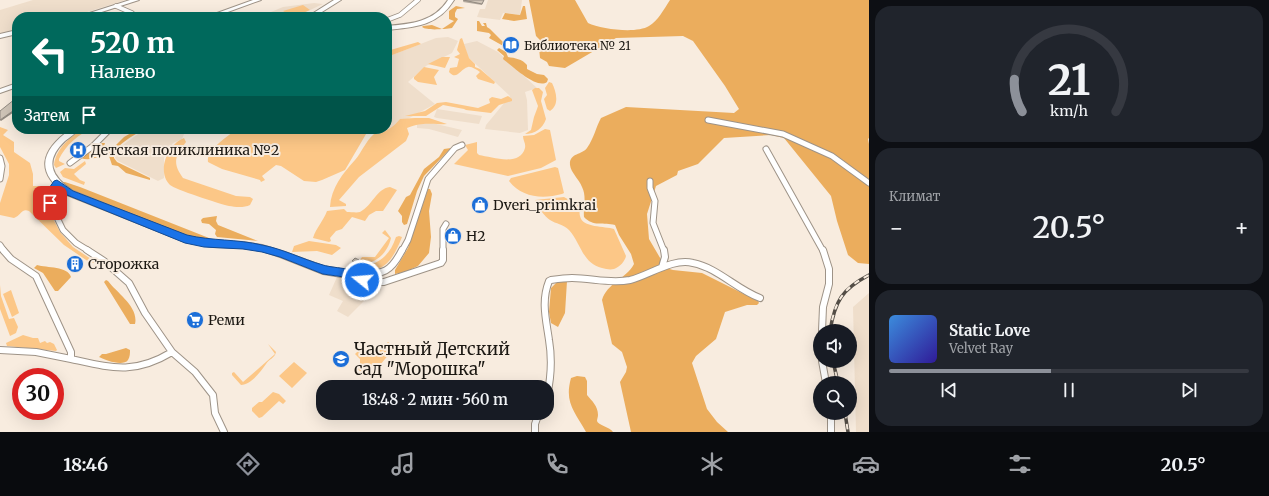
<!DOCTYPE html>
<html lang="ru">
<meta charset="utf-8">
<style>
:root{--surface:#171b24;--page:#20242c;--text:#f1f3f6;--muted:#9ea1a6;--line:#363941;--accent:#8c9099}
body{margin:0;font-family:Merriweather,serif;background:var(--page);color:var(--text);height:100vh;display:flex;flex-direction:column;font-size:15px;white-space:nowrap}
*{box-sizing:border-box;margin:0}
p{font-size:13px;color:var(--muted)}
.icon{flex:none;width:22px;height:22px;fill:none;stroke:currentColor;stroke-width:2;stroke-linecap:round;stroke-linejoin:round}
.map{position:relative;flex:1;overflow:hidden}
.side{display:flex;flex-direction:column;gap:6px;padding:6px;background:#0d0f14;width:400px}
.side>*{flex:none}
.banner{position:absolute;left:12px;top:12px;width:380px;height:122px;border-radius:16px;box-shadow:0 4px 16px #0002;background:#00695c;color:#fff;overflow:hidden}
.tools{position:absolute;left:813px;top:324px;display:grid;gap:8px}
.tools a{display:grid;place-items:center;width:44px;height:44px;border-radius:50%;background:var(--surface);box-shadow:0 4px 16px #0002;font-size:20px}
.speed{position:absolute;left:12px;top:368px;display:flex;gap:8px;font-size:20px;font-weight:700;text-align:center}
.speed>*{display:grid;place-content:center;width:52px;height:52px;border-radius:50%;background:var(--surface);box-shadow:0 4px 16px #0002;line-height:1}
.speed .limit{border:6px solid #d22;background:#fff;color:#111}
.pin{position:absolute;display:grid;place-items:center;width:34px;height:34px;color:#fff;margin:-17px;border-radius:8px;box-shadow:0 2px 6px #0006}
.me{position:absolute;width:44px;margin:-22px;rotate:287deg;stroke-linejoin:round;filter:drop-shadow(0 0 3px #0008)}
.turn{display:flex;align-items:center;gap:14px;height:84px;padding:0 12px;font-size:18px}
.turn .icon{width:52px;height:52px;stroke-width:2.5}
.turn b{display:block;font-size:28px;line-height:34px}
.then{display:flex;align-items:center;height:38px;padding:0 12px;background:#0003;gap:8px;font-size:15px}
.big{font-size:30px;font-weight:600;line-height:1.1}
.side .widget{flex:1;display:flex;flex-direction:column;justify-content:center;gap:6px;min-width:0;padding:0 14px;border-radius:16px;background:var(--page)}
.side .dial{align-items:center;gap:0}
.dial svg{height:104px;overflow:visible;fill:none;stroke:var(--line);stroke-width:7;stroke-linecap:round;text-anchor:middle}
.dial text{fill:var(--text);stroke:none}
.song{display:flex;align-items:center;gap:12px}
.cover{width:48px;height:48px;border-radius:6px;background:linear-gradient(135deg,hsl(210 70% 55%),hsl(250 70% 35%))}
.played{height:4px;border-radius:2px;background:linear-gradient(90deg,var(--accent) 45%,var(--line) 45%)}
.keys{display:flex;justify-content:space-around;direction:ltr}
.heat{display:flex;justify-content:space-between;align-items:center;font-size:22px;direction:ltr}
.trip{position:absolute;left:316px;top:380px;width:238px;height:40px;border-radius:16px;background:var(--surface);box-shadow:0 4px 16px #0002;font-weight:600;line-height:40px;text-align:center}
.dock{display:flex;height:64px;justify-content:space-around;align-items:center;background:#090b0e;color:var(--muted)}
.dock .icon{width:28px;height:28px}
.dock .on{color:var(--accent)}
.dock b{font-size:18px;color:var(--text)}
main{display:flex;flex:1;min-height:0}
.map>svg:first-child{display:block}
.built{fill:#efdecb}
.green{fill:#fcc787}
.forest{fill:#ebad5d}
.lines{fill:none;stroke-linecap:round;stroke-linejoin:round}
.street-far2-casing{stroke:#9e9387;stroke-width:5.5}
.street-far1-casing{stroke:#9e9387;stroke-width:7}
.street-casing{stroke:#9e9387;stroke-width:8}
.secondary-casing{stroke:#9e9387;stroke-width:2}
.primary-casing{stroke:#9e9387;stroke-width:2}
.street-far2{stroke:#fff;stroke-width:4}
.street-far1{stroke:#fff;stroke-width:5}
.street{stroke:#fff;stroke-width:6}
.secondary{fill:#fff;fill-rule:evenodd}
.primary{fill:#fff;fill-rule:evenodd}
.rail-casing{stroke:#534d46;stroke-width:3.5}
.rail{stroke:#f8ecdf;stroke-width:2;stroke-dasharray:5.5;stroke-linecap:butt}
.wall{fill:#b3a99e}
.shaded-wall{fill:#928a81}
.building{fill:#d0c5b8;stroke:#928a81}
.route{fill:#1a73e8;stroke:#114b97}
.labels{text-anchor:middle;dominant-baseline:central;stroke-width:4;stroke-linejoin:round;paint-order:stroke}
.far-poi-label{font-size:12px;fill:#1c1813;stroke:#f8ecdf;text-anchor:start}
.poi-label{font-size:14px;fill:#1c1813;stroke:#f8ecdf;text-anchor:start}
.near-poi-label{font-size:17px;fill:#1c1813;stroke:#f8ecdf;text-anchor:start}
</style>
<main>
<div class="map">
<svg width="869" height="432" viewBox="0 0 869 432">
<rect width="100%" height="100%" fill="#f8ecdf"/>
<path class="built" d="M33 0H126L71 17H17V31L0 35V10Z
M488 0H522L520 15 503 13 500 20 477 17 480 9H485Z
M314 3 323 4 295 17H259L283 7Z
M448 37 458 41 452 53 426 66 408 82 435 104 380 134 368 131 369 129H387V57L436 38Z
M477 41 498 52 537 88 525 92 527 100 528 130 520 133 485 129 486 125 510 96 468 57 464 44Z
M437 109 463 113 482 116 479 124 437 118 434 117Z
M417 123H432L462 130 458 137 429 129 417 128Z
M145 129H186L182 139 173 143 167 152 164 158V178L158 181 118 161 115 158 116 151 120 147Z
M344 276 376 289 348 317 337 311 343 301 329 295 337 277Z
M869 293V432H856L853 307Z"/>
<path class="green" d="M303 5 310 10 293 17 283 11Z
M462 38 469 58 475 64V67L480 69 495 82 494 84 478 79 476 76 480 72C477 70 471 66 468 67 460 69 457 81 449 72L450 68 457 67 459 59 454 57 460 54 457 50 460 39Z
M418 42 421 44 387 57V51Z
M442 57H450L445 68 428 64Z
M424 67 439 70 434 77 437 85 418 82 414 79V77Z
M549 82 552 83C556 91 560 105 550 111L547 109 544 99 547 95 545 88Z
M535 88H539L543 92 541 101 546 119C543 128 535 134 525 134L531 130 534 117 537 109 538 106 532 90Z
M508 96 512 99V101L499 105 491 113 466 110 464 109 443 105 426 116H405L425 111 437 103 446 102 478 108 490 103 489 99 492 97 501 99Z
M415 118H429L447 124C429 125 426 121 407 128L409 134 406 141 359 177 339 200 346 204V206L330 207C331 188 343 173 355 160 362 152 365 142 374 134 382 135 395 126 400 119Z
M0 127 8 130 3 135 14 142V152L30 163 33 174V186H42L47 189 45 197 46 205 60 232 73 247 94 261V263L89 262 64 245 29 211C21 208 21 216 14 218L0 215V203L9 175V164L0 147Z
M84 129H93C79 133 65 146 59 159V161L65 164 56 168 54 165C56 149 70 136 84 129Z
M236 129H369L345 170 322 180 316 182 304 181 281 166 276 165 262 176 265 180 261 182 260 180 222 169 208 162C206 149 228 137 236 129Z
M545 129 550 130 556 160 541 168 508 176 454 164 468 150 465 145 477 142V153L479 155C492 157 520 167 525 148 526 143 523 141 523 136L534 135Z
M184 138 186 142C175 156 172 163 183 178L236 196 250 197 253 199 250 205C244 208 235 207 229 206 220 204 174 189 170 185 156 171 168 144 184 138Z
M85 161 86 164 74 174 80 180 85 182 84 185 63 177 60 172 65 168 74 169Z
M555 167 558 168 564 193 562 194C543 199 522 198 509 181L511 178Z
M390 187 397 190 383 211H376L369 215 365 221 352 217 342 229 336 231 330 238 331 241 329 242 313 238C316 228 324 220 327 211L344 209 347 212C351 212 357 213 360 212 373 205 376 189 390 187Z
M564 197 580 206C580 209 579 213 580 216 582 228 605 226 614 229L626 256C625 261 620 267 614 269 610 270 606 269 602 268 582 263 581 243 569 230 563 224 556 224 550 220 545 217 537 206 535 200Z
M385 230 391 238C388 252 376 265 360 263V260L362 257H375L389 238 382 233Z
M399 236 402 237C387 275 377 271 340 271V270C366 268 387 265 396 237Z
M309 241 336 245 341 248 332 255 317 251 292 252 294 246Z
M0 285 1 296 9 319 14 318 18 327 16 333 10 336 0 309Z
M11 290 19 313 12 317 3 294Z
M23 335 33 338H38L40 343 45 341 47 343 50 342 54 344 57 350 56 351 7 346 6 343Z
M388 342 395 347 380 365 360 371 357 368 360 364V359L355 354 358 351 365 356H372L377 353Z
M268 344 276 352C275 358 269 359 266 364 261 371 251 385 241 385L232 375V373L234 372 243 382 275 354Z
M294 362 307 373 292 388 279 376Z
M273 392 279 394 286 401 283 404 279 401 262 417 259 418 252 411V408L259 402H262Z"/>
<path class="forest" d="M529 0H575L588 23C601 29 636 34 649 26 658 21 664 9 670 0H869V138L868 139 869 144V264L858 263 848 255 837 221 831 196 784 138 771 135 724 138 698 164 678 171 677 175 656 186 647 214 649 239 666 268 673 270 702 273 758 301 759 303 757 305H747L725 312 716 339 696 356 692 363 707 409 717 422 728 432H631L620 382 626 372 627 367 622 352 612 344 602 300C607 283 626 279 634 264L631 254 619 235 615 225C604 222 593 227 584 217 583 207 587 197 582 187 579 179 571 173 570 165 569 153 582 155 587 148 594 138 596 127 601 118L626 107 734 113 739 109 725 86 693 41 683 36 616 38 565 68 549 66 547 62 540 58 539 48 542 44V42L536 36Z
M456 6 465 8 457 9 455 13V17L458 19 452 28C445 29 427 31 422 27L423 26 432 25 442 29 454 21 449 19V11Z
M523 6H525L527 19 514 21 502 19 505 13 520 15Z
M477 21H479L482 26H485L483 23H486L487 27 490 29 512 51 489 38 491 35 489 33 477 31Z
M499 48 506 52 508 57C515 58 522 59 527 65V69L537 74 544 75 548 79 547 82C537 90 512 66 503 59L504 56 497 50Z
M138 129H144C134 136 114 144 114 158L117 162 150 178V180L126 173 118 166 112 165 108 153 124 137Z
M99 143H105L104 146 109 149C102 156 90 162 81 158Z
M451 148 424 176 417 191 407 224 404 225 402 222V216L398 211 406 197 410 195 424 169 439 157 444 149Z
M61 182H65L80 187 209 238 210 240 187 237 73 191Z
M428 189H430L432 194 429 211 431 237 429 253 418 266 405 272 395 274V270L408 248Z
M217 216 216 221 218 225 258 241 217 237 215 234 216 230 209 224 202 223 201 220 203 218Z
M37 265C47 268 68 266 71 277L58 291H55L43 273 34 268Z
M106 280 108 281C117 293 139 307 135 324H130L104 282Z
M567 281 565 313 558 327 551 323 549 312 551 288 557 282Z
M126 348 130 350C130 353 130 357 128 360 123 367 105 360 99 357L102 354H106Z
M577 376 585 377 587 381V395C592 401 598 406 598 415 598 417 597 419 597 421 598 425 610 427 613 432H586C575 412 564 403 571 378Z"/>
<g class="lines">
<g class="street-far2-casing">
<path id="street-far2" d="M116 6 132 13 129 17
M387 20 400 15 418 0"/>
</g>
<g class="street-far1-casing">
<path id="street-far1" d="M708 120 783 134 832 156 869 183
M766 149 823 251
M0 158 2 166 0 179
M70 163 93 146 110 129
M650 181V188L655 201 653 223 664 251
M57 183 49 194V201L63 230 76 243 89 251
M0 245 4 251
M402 251 408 240 428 179 455 148 462 145
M443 251V229L446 224"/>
</g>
<g class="street-casing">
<path id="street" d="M3 250 11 259 36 276 71 352V359C112 368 134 375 172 352
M87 250 104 261 129 283 145 313 172 352 195 372 213 395 215 413 224 432
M662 267 665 257 664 250
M354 275C381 273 389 276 402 250
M354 275 355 277 372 282H384L441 263 443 260V250
M822 331 823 307 829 284V269L823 250
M820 339 818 344 820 354
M0 350 36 352 71 359
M822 361 826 383
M547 396C551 378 552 358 549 340 546 319 541 301 549 281L551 280C558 279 565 278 572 278 592 278 610 284 630 280 650 275 672 258 693 263 718 268 736 289 760 298
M831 413V432
M535 432V424L539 413"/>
</g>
<g class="secondary-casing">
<path id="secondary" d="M253 0H261L214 17H206Z
M17 83V87L0 93V89Z
M71 129H79C75 134 70 137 65 141 44 161 51 176 73 191L186 236 212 241 243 242 262 245 285 252 323 266 354 271 357 272 358 275 357 278 354 279 323 274 280 257 262 251 243 248 212 247 185 242 67 195C34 172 41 150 71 129Z"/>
</g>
<g class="primary-casing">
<path id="primary" d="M130 0H139L86 17H77Z
M334 0H341L314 17H307Z
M448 0H454C438 26 415 27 387 30V26C411 24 434 22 448 0Z
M17 30V34L0 38V34Z"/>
</g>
<use href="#street-far2" class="street-far2"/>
<use href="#street-far1" class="street-far1"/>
<use href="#street" class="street"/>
<use href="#secondary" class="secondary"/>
<use href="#primary" class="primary"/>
<g class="rail-casing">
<path id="rail" d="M830 331C835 301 842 289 869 275
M833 361 838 383
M845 413 848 432"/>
</g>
<use href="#rail" class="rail"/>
</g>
<path class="wall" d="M464 0H484L482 5 463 2Z"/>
<path class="shaded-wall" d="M17 108V110L1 121 0 120Z"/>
<path class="building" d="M464 0H484L482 4 463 0Z
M15 99 17 100V108L0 120V111Z
M355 258 359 260 356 263 352 261Z"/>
<path class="route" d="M57 180 73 191 187 235C212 241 237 239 262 245 283 249 302 259 323 265 335 269 361 267 367 280L365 283 362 284 351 278 323 274 280 257 262 252 243 249 204 247 185 243 67 195 58 188 54 194 53 205H47L45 194 54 181Z"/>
<defs>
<g id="library-disc" transform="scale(0.9)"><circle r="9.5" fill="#1b6ed8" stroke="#f8ecdf"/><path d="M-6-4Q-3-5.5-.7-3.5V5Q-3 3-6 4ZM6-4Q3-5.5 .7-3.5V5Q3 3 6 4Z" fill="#fff"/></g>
<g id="hospital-disc" transform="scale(0.9)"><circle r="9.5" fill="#1b6ed8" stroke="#f8ecdf"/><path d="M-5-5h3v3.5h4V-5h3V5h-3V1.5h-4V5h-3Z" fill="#fff"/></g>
<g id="shop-disc" transform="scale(0.9)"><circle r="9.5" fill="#1b6ed8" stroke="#f8ecdf"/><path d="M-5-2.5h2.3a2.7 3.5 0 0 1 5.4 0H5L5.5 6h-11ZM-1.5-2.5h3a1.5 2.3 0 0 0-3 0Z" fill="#fff"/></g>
<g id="building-disc" transform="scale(0.9)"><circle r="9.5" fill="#1b6ed8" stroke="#f8ecdf"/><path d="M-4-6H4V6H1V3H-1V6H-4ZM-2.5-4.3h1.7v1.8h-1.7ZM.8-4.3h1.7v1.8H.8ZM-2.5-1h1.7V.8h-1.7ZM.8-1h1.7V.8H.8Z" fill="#fff"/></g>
<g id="supermarket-disc" transform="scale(0.9)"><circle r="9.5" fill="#1b6ed8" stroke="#f8ecdf"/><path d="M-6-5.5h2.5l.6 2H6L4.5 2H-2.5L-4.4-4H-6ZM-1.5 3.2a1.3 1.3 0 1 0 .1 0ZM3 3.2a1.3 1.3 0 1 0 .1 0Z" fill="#fff"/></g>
<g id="school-disc" transform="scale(0.9)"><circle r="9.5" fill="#1b6ed8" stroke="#f8ecdf"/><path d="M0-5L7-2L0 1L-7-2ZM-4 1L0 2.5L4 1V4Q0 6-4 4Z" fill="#fff"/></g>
</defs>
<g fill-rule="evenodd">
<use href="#library-disc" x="511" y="45"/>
<use href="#hospital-disc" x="78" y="150"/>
<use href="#shop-disc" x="480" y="205"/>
<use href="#shop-disc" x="453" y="236"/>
<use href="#building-disc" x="75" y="264"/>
<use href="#supermarket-disc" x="195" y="320"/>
<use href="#school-disc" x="341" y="359"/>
</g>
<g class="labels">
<g class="far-poi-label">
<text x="524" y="45">Библиотека № 21</text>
</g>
<g class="poi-label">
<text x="91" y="150">Детская поликлиника №2</text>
<text x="493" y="205">Dveri_primkrai</text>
<text x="466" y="236">H2</text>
<text x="88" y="264">Сторожка</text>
<text x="208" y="320">Реми</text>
</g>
<g class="near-poi-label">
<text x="354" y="349">Частный Детский<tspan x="354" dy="20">сад "Морошка"</tspan></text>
</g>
</g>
</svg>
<div class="tools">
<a><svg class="icon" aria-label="sound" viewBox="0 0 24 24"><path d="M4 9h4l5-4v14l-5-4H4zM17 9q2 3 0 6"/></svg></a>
<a><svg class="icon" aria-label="search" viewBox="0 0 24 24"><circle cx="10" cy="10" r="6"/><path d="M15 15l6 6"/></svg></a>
</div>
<div class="speed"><div class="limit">30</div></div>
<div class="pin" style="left:50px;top:203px;background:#d93025"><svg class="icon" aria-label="arrive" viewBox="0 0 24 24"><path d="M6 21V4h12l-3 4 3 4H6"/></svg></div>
<svg class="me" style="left:362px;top:280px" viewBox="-20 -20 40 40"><circle r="17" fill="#1a73e8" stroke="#fff" stroke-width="3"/><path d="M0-11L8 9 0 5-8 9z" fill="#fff"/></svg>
<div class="trip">18:48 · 2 мин · 560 m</div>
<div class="banner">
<div class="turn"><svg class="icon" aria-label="left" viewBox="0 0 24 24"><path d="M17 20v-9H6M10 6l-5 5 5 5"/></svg><div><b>520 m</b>Налево</div></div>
<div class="then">Затем<svg class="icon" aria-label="arrive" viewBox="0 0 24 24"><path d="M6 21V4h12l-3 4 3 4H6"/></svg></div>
</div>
</div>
<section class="side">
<div class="widget dial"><svg viewBox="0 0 100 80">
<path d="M14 69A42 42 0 1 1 86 69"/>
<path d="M14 69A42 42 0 0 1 8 44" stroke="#8c9099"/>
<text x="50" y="56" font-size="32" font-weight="700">21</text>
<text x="50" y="72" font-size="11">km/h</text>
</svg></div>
<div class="widget"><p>Климат</p>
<div class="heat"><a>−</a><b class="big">20.5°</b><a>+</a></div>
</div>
<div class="widget">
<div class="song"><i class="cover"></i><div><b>Static Love</b><p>Velvet Ray</p></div></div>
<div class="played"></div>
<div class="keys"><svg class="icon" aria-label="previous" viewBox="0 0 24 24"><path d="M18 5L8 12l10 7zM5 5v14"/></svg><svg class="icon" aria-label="pause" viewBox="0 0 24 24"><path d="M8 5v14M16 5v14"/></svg><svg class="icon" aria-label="next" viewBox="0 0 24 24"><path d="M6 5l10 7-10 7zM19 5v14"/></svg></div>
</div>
</section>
</main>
<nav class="dock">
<b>18:46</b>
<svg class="icon on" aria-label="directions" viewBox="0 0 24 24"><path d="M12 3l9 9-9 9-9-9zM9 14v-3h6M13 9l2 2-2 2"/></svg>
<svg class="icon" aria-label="music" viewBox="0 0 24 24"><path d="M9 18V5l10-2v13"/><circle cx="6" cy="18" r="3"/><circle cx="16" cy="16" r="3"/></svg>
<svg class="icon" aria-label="phone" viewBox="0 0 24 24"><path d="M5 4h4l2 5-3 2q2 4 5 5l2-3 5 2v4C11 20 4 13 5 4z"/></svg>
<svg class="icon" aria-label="climate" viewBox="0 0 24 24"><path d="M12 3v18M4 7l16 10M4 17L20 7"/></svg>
<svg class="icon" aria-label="car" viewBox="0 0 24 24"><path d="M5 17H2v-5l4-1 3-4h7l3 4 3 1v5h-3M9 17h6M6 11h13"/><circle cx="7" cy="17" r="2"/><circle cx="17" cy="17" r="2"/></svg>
<svg class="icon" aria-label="filters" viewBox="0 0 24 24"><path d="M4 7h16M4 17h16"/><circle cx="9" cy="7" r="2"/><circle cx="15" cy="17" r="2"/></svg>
<b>20.5°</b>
</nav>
